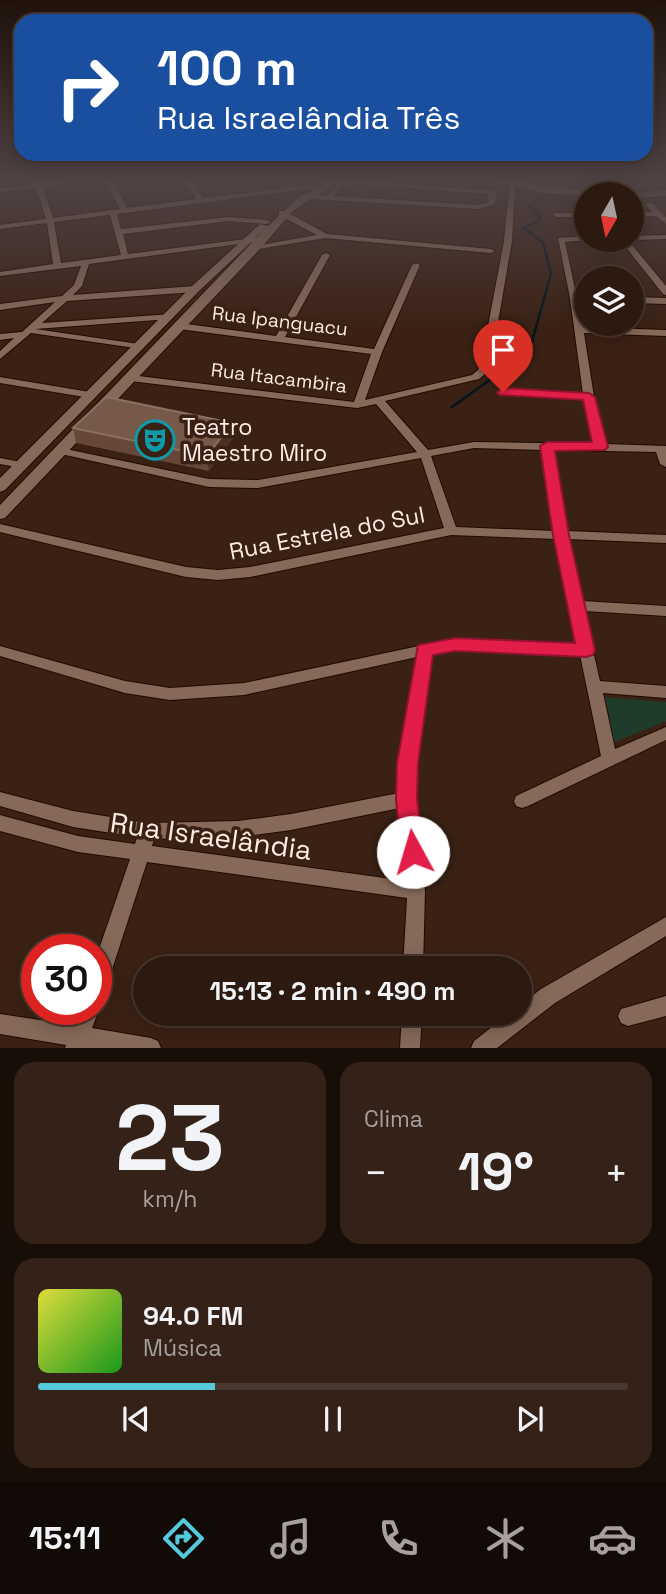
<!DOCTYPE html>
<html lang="pt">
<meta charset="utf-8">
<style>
:root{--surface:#2c190f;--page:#342218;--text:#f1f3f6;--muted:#a6a09e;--line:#48382f;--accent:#54cadc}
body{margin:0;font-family:"Space Grotesk",sans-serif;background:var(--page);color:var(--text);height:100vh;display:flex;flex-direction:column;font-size:26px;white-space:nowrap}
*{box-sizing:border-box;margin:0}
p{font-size:23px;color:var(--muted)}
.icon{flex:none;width:38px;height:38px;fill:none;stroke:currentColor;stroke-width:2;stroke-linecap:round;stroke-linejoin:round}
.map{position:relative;height:1048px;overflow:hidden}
.details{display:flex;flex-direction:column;gap:14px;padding:14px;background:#180e08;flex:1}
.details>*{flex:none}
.guide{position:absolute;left:14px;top:14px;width:639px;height:147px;border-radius:21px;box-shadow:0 4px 18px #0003,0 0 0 2px var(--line);background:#1a4fa0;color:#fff;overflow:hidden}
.needle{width:46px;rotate:189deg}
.fabs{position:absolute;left:574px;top:182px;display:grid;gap:14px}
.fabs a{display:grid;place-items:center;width:70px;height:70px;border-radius:50%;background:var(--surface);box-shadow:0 4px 18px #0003,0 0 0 2px var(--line);font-size:35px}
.speed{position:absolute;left:21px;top:934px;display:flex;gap:14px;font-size:35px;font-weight:700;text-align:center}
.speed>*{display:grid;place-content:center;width:91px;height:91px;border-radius:50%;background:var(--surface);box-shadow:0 4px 18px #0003,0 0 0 2px var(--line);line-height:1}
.speed .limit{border:10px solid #d22;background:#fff;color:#111}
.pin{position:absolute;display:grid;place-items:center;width:60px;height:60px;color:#fff;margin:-72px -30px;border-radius:50% 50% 50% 0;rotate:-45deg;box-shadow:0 0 7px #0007}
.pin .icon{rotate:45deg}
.me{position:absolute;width:77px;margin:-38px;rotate:354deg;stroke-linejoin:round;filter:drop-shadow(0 0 5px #0008)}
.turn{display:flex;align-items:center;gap:24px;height:147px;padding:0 28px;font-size:32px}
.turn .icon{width:91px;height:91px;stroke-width:2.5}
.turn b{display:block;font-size:49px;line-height:60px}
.big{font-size:52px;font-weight:700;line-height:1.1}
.details .widget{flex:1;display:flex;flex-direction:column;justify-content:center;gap:10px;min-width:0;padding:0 24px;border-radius:21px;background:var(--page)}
.details .dial{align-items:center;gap:0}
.dial b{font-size:91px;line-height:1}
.song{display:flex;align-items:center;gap:21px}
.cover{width:84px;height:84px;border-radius:10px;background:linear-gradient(135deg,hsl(60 70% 55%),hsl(120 70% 35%))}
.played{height:7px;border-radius:4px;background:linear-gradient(90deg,var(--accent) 30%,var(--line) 30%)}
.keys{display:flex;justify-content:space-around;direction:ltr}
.heat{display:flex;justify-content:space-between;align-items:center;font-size:38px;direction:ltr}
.details .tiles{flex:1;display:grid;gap:14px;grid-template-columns:1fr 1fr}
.widget:last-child{grid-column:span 2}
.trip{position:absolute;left:133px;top:956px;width:399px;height:70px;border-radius:35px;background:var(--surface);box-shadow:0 4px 18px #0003,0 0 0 2px var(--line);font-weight:700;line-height:70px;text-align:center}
.dock{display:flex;height:112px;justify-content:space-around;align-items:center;background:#120a06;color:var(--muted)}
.dock .icon{width:49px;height:49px}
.dock .on{color:var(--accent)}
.dock b{font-size:32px;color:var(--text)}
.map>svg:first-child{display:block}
.green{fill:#1f3c2a}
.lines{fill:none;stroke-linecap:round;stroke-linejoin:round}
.stream{stroke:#02151e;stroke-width:2.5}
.minor-casing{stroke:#200a01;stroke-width:2}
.tertiary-casing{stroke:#200a01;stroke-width:2}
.minor{fill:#866959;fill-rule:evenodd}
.tertiary{fill:#866959;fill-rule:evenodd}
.wall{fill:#674737}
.shaded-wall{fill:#4e3121}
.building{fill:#775949;stroke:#8c7062;stroke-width:2}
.route{fill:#e11d48;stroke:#92132f;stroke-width:2}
.labels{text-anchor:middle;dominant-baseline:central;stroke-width:7;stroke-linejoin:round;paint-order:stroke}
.far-street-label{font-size:19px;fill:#fdece3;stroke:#3a2114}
.poi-label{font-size:23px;fill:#fdece3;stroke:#3a2114;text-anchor:start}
.street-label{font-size:23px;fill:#fdece3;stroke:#3a2114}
.near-street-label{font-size:28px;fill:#fdece3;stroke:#3a2114}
</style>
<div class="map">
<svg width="666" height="1048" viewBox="0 0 666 1048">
<rect width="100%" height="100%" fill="#3a2114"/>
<path class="green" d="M601 697 666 702V721L612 743Z"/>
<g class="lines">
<path class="stream" d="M555 186 561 181
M452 407 529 352 551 274 543 242 523 228 539 221V215L529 206 546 196"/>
<g class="minor-casing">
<path id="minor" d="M35 181H75L43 187 53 218 120 209 105 181H112L127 208 196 199 184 181H191L203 198 315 184 318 186 315 188 117 214 121 229 229 217 267 220 271 222 267 224 229 221 123 234 128 254 261 237 265 239 261 241 89 264 82 286 73 295 195 286 199 289 195 292 67 301 42 323 173 314V318L170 319 35 329 139 344 144 347 142 349 31 333 0 359V351L14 338 0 340V334L22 332 55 302 0 310V304L62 296 74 285 81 266 0 276V272L53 264 47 223 0 229V225L46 219 36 188 0 192V188L35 184ZM110 215 121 255 61 263 54 222Z
M349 181 492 190 496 192 495 204 478 209 328 200 304 198 300 196 304 194 326 196 337 185ZM354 184 488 194V203L478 205 333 196 341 187Z
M510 184 515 185 512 241 491 363 485 374 479 379 385 401 428 450 474 442 594 444 584 400 503 395 498 392 503 389 583 394 570 298 558 238 586 236V240H588L565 242 583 327 666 330V336L584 333 594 397 605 444 666 446V467L660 464 656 452 553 450 567 531 666 535V543L568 539 582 601 666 606V616L584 611 600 681 666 686V698L603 693 615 749 666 727V740L528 806 522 808 516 806 514 801 516 796 601 756 580 655 447 650 432 654 416 763 415 799 425 891 423 968H403L407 898 147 862 106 988 103 995 96 998V958L130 859 78 852 0 831V815L78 836 135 844 137 837 73 827 0 806V792L73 811 148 823 238 821 291 814 399 793 400 763 417 657 244 695 170 700 125 693 0 656V646L125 681 170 688 244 683 447 640 578 644 556 539 451 535 250 577 218 580 186 577 0 532V524L186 567 218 570 250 567 444 528 421 458 258 488 209 487 61 454 55 451 61 448 209 479 258 480 417 452 376 404 357 408 130 381 125 378 130 375 354 402 371 354 179 329 174 326 179 323 276 336 322 255 326 253 330 255 285 337 374 349 412 265 416 263 420 265 382 352 365 400 472 375 478 370 481 363 504 241ZM474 448 542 450 554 531 456 527 431 456ZM400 808 406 881 152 846 154 839 238 837 291 830Z
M647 203H653L666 218V224L656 216H632V212H652L646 205Z
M279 211H285L327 234 491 249 495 251 491 253 325 238 252 250V246H255L317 235 279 215Z
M554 213H586V217H557L553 215Z
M666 235V239L632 240H630H632V236Z
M620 240H628L666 286V295L663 294Z
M632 297 666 298V304L632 303Z
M0 377 90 392 95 395 90 398 0 383Z
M0 458 26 463 28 465 22 468 0 464Z
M666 917V936L555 1003 497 1048H471L474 1041 510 1013H520V1005L541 989Z
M666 996V1016L628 1026 621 1023 618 1016 621 1009Z
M96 1003 99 1010 92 1028 151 1038 158 1041 161 1048H65L66 1045 0 1034V1014L73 1025 79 1010H96Z
M402 1013H422L420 1048H400Z"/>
</g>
<g class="tertiary-casing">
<path id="tertiary" d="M328 181H340L294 210 259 250 5 518 0 519V505L263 231 199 291 5 490 0 492V478L191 287 260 224 268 226 297 199Z
M493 181C525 181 558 189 591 191L596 194H586V196L542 193Z
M666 190V196L632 198V194H628Z"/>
</g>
<use href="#minor" class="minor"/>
<use href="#tertiary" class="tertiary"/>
</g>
<path class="wall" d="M73 428 233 438 209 471 76 443Z"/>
<path class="shaded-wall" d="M232 423 233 438 209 471 207 456Z"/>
<path class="building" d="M106 397 232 423 207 456 73 428Z"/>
<linearGradient id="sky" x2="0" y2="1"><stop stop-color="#20120b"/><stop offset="0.55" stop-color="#4f4345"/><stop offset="1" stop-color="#4f4345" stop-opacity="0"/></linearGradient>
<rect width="666" height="328" fill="url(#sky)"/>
<path class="route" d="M503 388 589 393 595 397 608 447 605 450 555 451 569 535 595 650 593 655 586 657 455 651 433 655 418 763 417 799 424 852 421 859 413 862 405 859 401 852 396 799 397 763 418 645 455 638 575 643 553 535 540 446 547 442H592L583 400 499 395 497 392Z"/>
<defs>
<g id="theatre-ring" transform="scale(2.0125)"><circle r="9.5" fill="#3a2114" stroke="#0f9aa8" stroke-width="1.5"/><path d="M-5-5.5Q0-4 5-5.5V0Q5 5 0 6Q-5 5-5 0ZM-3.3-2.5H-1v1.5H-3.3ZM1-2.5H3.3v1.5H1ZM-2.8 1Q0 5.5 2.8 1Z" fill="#0f9aa8"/></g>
</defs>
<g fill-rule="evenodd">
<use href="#theatre-ring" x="155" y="440"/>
</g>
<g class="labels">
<g class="far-street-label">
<text transform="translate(280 321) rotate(7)">Rua Ipanguacu</text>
<text transform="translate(279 378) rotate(7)">Rua Itacambira</text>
</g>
<g class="poi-label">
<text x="182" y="427">Teatro<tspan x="182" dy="26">Maestro Miro</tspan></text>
</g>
<g class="street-label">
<text transform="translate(327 533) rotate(-11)">Rua Estrela do Sul</text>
</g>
<g class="near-street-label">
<text transform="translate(211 836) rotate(8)">Rua Israelândia</text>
</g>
</g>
</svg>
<div class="fabs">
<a><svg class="needle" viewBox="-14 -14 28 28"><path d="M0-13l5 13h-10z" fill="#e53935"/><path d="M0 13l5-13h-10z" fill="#a6a09e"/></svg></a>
<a><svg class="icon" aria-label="layers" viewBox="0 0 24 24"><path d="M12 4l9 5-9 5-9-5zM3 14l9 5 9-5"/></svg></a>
</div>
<div class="speed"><div class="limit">30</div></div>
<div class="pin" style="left:503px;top:392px;background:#d93025"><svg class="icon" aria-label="arrive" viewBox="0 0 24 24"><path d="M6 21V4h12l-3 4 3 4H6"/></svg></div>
<svg class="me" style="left:413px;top:852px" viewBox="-20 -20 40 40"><circle r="19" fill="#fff"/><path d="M0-13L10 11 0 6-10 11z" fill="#e11d48"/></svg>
<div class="trip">15:13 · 2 min · 490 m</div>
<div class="guide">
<div class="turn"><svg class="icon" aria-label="right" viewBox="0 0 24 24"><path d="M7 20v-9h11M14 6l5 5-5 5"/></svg><div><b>100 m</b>Rua Israelândia Três</div></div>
</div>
</div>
<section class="details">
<div class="tiles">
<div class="widget dial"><b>23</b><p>km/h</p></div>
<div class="widget"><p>Clima</p>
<div class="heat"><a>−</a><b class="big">19°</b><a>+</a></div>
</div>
<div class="widget">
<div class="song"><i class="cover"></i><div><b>94.0 FM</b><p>Música</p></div></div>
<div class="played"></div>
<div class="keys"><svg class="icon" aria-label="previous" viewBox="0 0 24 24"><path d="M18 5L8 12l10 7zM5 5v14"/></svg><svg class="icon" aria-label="pause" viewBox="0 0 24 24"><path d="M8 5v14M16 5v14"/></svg><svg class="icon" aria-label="next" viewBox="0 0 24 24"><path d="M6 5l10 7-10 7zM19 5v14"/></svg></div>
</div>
</div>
</section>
<nav class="dock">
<b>15:11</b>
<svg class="icon on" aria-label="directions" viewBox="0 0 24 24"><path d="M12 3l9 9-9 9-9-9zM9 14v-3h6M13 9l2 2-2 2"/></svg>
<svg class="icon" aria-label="music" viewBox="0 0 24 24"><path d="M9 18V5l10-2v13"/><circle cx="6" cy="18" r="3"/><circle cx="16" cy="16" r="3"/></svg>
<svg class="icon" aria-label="phone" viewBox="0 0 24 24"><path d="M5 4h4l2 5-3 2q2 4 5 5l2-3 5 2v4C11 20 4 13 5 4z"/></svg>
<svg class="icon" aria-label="climate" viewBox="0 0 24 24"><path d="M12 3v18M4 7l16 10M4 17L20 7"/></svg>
<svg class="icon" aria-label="car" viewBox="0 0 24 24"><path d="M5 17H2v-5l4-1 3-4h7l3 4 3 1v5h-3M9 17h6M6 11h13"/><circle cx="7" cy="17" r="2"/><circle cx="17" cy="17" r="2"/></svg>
</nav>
